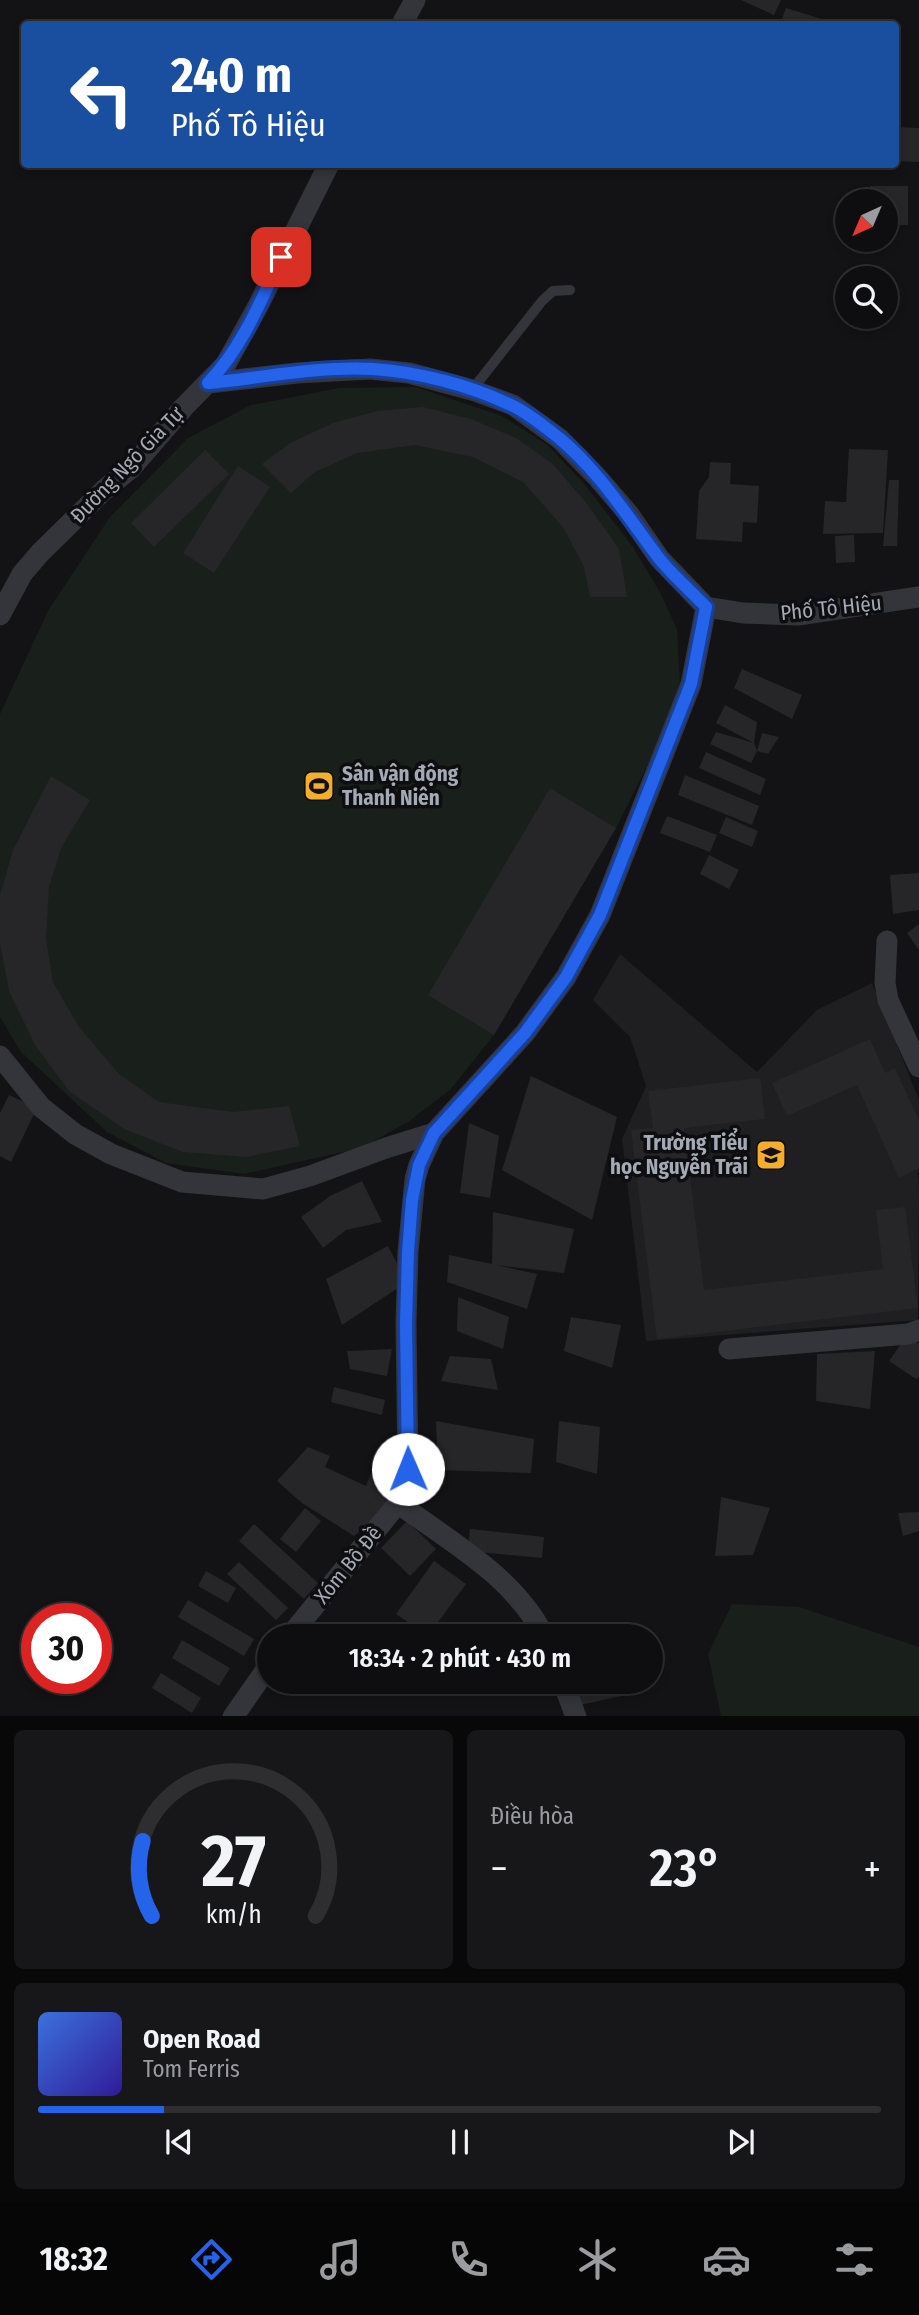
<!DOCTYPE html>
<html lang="vi">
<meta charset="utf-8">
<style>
:root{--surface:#0e0e10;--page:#171719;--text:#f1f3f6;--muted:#9b9c9f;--line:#2e2e30;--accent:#2563eb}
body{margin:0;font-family:"Fira Sans Condensed",sans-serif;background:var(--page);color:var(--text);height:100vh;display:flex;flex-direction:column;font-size:26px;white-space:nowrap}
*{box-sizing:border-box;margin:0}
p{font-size:23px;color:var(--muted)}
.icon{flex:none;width:38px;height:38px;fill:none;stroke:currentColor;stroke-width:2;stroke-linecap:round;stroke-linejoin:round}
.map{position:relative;height:1716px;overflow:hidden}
.drawer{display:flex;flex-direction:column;gap:14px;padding:14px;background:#080809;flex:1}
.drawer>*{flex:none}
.top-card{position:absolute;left:21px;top:21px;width:878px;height:147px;border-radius:7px;box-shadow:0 4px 10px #0003,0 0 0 2px var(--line);background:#1a4fa0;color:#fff;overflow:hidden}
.needle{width:46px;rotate:224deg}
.buttons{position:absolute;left:835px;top:189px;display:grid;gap:14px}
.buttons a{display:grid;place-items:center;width:63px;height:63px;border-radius:50%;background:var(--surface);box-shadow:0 4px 10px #0003,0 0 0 2px var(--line);font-size:35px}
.speed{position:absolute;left:21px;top:1603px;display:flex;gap:14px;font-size:35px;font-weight:700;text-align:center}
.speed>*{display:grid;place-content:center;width:91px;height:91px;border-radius:50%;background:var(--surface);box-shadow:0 4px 10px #0003,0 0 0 2px var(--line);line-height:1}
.speed .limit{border:10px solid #d22;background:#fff;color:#111}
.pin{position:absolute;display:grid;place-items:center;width:60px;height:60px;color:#fff;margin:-30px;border-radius:14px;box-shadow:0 4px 10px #0006}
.me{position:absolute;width:77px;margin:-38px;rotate:359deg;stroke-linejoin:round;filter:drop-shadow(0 0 5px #0008)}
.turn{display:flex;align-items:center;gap:24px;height:147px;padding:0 35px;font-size:32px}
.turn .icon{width:91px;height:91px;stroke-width:2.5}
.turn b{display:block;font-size:49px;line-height:60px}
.big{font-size:52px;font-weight:600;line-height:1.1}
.drawer .card{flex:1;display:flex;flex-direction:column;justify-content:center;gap:10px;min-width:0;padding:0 24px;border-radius:10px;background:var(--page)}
.drawer .dial{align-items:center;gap:0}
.dial svg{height:182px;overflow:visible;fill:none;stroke:var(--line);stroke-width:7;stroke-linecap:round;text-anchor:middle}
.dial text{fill:var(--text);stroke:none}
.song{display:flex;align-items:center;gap:21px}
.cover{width:84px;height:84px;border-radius:10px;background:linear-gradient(135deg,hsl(220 70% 55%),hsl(250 70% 35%))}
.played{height:7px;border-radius:4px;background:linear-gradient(90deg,var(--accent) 15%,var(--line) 15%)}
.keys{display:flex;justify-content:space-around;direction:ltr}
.heat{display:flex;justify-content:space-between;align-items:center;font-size:38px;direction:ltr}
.drawer .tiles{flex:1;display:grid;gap:14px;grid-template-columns:1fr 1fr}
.card:last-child{grid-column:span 2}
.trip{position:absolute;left:257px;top:1624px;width:406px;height:70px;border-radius:35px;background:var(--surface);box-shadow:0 4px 10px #0003,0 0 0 2px var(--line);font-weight:600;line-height:70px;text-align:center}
.tab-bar{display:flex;height:112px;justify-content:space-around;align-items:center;background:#060606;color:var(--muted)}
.tab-bar .icon{width:49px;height:49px}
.tab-bar .on{color:var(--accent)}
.tab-bar b{font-size:32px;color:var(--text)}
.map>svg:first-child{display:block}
.built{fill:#1f1f22}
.green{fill:#191f1a}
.building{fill:#262629}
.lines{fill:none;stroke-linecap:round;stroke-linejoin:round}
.lane{stroke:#34353a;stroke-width:10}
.street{stroke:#34353a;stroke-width:21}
.route-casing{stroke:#184099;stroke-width:18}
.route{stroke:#2563eb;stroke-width:12}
.labels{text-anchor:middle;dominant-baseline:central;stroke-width:7;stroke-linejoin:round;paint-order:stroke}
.street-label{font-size:21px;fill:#a4aab5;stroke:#0e0e10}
.poi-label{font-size:21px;font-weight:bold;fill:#a4aab5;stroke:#0e0e10;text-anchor:start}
</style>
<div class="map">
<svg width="919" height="1717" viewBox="0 0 919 1717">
<rect width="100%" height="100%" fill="#131315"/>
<path class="built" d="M620 954 757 1072 817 1010 872 983 919 1100V1172L917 1173 919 1180 918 1320 646 1341 622 1139 646 1086 630 1037 593 1000Z"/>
<path class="green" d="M416 387 502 416 549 446 586 486 633 547 661 594 677 629 680 684 658 744 616 828 494 1035 450 1090 408 1122 361 1148 244 1174 166 1163 107 1132 21 1052 0 1017V714L49 609 110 517 188 438 251 405 339 388Z
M732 1604 799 1607 919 1647V1716H721L708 1654Z"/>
<path class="building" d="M741 0H781L774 15Z
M786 8 838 24H780Z
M896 127 919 128V162L896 161Z
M870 186H908V225H886V201H870Z
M423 407 471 419 516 438 553 464 588 505 619 549 627 597H590L584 567 563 527 523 482 473 457 415 445 357 453 315 472 291 493 262 464 290 443 333 423 377 411Z
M849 449 888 450 883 533 823 534 825 501 846 502Z
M205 450 229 474 154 547 131 523Z
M710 462 731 463 730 484 759 486 757 523 743 522 742 542 696 539 699 491 709 477Z
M238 466 270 487 214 573 183 553Z
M889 480H899L897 546H883Z
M854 535 855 562 836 563 835 536Z
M742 669 802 695 792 719 734 688Z
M725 705 757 722 754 743 716 723Z
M716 732 754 743 757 751 751 763 710 744Z
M762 733 779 737 768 754 757 751Z
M706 752 766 779 760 795 699 768Z
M685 775 759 806 752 825 678 795Z
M51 776 90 800 61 848 49 887 46 938 53 982 79 1027 119 1074 159 1102 233 1112 289 1106 300 1146 246 1157 183 1152 124 1129 69 1091 35 1045 9 991 0 943V895L13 850Z
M550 788 616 828 494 1035 428 995Z
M667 816 717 835 710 852 660 833Z
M726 817 758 831 752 847 719 833Z
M709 855 739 870 729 889 700 874Z
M919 873V910L893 914 890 875Z
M919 924V950L907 933Z
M870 1039 885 1073 895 1068 919 1121V1168L899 1178 857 1085 787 1116 772 1083Z
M531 1076 617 1117 592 1220 502 1170Z
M760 1078 765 1119 684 1128 704 1290 883 1269 876 1210 905 1207 918 1308 657 1339 631 1130 653 1128 648 1091Z
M9 1095 37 1108 11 1162 0 1156V1113Z
M469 1123 499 1136 490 1198 460 1193Z
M362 1181 382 1222 346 1230 323 1248 301 1217 330 1196Z
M493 1212 574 1229 564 1273 496 1265 537 1274 527 1309 447 1282 449 1255 492 1264Z
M388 1246 407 1282 342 1325 326 1279Z
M458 1297 509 1317 503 1349 457 1331Z
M571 1317 621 1325 612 1368 564 1351Z
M908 1334 919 1344V1377L916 1379 889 1361Z
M392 1349 387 1376 350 1369 347 1351Z
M875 1351 870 1409 816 1401 817 1354Z
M450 1356 491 1359 498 1390 441 1381Z
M334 1387 385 1400 382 1415 331 1402Z
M436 1421 534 1439 531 1473 438 1470Z
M559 1421 600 1427 597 1474 556 1462Z
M308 1447 330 1456 325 1467 366 1486 372 1470 395 1480 380 1514 354 1536 302 1503 277 1481Z
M721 1497 770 1508 753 1555 715 1556Z
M305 1508 321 1521 296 1552 280 1539Z
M919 1512V1531L903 1536 898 1513Z
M407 1521 436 1549 410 1576 381 1548Z
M254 1524 318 1583 304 1599 239 1541Z
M470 1529 544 1537 542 1558 468 1551Z
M434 1561 466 1584 428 1636 396 1614Z
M239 1562 288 1608 276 1620 227 1574Z
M206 1571 236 1588 228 1603 198 1586Z
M188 1600 254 1639 244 1656 178 1617Z
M182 1640 230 1668 219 1686 172 1658Z
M161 1673 201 1698 192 1713 152 1688Z
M429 1682H462V1695H429Z
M575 1682H623L626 1695 580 1705Z"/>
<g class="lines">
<path class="lane" d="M472 390 542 301 553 291 570 290"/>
<path class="street" d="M402 24 415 0
M208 383 297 373 370 369 409 373 472 390 513 405 560 439 597 477 628 513 659 558 706 607 743 613 798 615 919 597
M0 615 22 574 40 553 104 490 131 468 183 408 226 364 258 306 329 164
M887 941 885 983 888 1000 919 1067
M0 1056 41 1107 75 1134 111 1154 182 1182 263 1189 310 1176 386 1148 434 1133
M729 1349 908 1334 919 1330
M398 1503C450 1542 514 1576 544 1636
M290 1636 398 1503 408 1469 406 1324 408 1252 415 1179 419 1165 434 1133 525 1033 566 977 600 915 691 684 706 607
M563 1682 576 1717
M233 1717 270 1664"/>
</g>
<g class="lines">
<g class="route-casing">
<path id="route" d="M281 257C261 301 242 348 208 383 262 378 318 366 372 369 419 372 469 385 511 405 527 412 545 427 559 438 599 471 627 516 658 557 672 575 690 590 706 607L691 684 600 915 566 977 525 1033 434 1133 419 1165 412 1200 408 1252 406 1324 408 1469"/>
</g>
<use href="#route" class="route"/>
</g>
<defs>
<g id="stadium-square" transform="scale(1.575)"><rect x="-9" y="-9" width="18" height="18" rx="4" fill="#f4ad2c" stroke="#0e0e10"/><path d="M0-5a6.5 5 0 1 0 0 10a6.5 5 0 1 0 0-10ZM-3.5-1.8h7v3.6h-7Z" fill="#111"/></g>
<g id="school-square" transform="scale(1.575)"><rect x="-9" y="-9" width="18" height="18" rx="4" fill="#f4ad2c" stroke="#0e0e10"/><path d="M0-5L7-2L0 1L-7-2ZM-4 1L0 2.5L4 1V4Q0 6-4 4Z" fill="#111"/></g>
</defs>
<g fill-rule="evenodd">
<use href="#stadium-square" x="319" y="786"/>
<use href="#school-square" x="771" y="1155"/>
</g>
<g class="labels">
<g class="street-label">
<text transform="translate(127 465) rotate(-46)">Đường Ngô Gia Tự</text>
<text transform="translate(831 608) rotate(-6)">Phố Tô Hiệu</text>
<text transform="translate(348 1565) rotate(-51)">Xóm Bồ Đề</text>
</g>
<g class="poi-label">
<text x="342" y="774">Sân vận động<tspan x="342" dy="24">Thanh Niên</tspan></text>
<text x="748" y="1143" text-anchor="end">Trường Tiểu<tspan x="748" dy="24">học Nguyễn Trãi</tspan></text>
</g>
</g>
</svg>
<div class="buttons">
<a><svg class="needle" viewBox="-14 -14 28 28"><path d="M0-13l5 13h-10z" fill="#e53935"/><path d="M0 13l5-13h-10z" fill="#9b9c9f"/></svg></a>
<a><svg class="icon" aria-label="search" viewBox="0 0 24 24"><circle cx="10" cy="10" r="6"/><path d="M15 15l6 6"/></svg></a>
</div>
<div class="speed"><div class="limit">30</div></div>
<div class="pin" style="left:281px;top:257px;background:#d93025"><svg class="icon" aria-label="arrive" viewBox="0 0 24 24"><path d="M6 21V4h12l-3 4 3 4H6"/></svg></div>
<svg class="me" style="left:408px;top:1469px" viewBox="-20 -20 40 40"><circle r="19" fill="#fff"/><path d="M0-13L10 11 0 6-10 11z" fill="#2563eb"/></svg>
<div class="trip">18:34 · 2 phút · 430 m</div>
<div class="top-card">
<div class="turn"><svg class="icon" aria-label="left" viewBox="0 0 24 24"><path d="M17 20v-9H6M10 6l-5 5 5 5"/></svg><div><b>240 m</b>Phố Tô Hiệu</div></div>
</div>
</div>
<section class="drawer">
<div class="tiles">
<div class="card dial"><svg viewBox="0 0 100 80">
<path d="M14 69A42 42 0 1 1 86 69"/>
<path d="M14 69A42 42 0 0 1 10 36" stroke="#2563eb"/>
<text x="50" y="56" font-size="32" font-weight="700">27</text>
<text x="50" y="72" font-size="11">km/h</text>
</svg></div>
<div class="card"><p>Điều hòa</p>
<div class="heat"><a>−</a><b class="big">23°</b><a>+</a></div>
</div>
<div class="card">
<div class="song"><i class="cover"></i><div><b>Open Road</b><p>Tom Ferris</p></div></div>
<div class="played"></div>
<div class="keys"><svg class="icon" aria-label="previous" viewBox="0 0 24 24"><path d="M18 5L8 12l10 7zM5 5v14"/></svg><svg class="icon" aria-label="pause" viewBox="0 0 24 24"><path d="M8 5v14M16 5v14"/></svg><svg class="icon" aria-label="next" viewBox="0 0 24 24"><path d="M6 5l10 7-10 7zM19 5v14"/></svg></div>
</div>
</div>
</section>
<nav class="tab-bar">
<b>18:32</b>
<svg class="icon on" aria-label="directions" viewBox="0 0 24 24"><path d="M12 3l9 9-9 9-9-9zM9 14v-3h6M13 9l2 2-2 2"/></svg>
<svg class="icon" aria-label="music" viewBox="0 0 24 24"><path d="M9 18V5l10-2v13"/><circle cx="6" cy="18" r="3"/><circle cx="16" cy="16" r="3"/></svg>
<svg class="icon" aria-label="phone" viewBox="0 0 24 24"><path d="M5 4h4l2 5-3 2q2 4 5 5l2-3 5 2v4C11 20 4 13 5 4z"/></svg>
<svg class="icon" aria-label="climate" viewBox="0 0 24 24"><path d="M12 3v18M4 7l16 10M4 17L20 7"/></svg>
<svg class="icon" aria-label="car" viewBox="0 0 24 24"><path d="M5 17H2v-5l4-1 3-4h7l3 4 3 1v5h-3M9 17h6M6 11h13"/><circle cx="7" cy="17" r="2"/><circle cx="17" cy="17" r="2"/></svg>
<svg class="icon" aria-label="filters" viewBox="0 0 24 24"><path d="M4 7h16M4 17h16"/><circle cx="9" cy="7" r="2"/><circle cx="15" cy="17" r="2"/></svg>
</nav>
